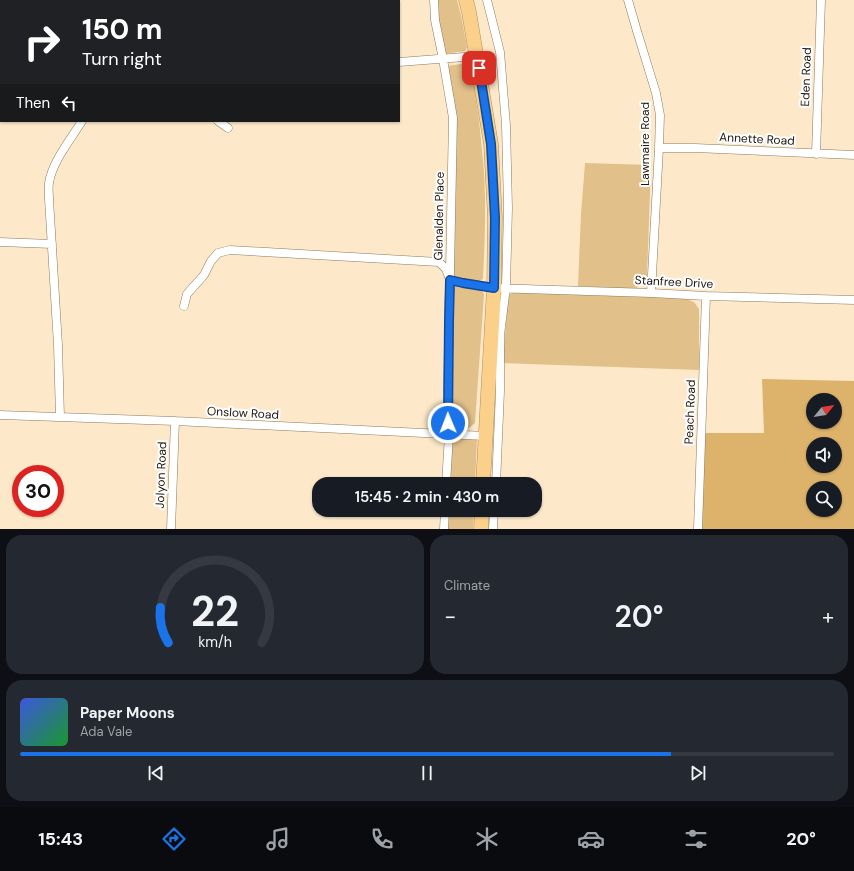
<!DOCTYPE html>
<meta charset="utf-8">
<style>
:root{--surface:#171b24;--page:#242831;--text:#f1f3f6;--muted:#9ea1a6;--line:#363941;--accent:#1a73e8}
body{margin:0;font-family:"DM Sans",sans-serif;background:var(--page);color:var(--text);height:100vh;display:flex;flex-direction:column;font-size:15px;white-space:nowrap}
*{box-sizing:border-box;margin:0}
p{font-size:13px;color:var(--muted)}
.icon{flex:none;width:22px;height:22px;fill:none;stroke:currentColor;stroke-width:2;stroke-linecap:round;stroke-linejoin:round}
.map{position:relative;height:529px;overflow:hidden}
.panel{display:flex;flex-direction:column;gap:6px;padding:6px;background:#0d0f14;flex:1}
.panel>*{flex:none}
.hud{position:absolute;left:0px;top:0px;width:400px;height:122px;box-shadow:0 1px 3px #0004;background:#202124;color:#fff;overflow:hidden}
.needle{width:26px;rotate:60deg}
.tools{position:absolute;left:806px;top:393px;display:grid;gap:8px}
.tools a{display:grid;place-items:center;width:36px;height:36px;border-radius:50%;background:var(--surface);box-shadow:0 1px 3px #0004;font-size:20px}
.speed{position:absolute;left:12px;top:465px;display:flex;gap:8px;font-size:20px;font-weight:700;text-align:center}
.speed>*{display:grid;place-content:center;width:52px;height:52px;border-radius:50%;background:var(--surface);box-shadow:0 1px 3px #0004;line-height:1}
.speed .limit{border:6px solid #d22;background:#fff;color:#111}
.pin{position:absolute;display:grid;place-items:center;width:34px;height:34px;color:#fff;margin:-17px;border-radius:8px;box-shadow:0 2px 6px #0006}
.me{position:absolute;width:44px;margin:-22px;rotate:359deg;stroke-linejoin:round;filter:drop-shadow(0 0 3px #0008)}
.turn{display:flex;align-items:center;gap:14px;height:84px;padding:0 16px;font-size:18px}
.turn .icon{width:52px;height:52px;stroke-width:2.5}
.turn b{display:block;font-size:28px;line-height:34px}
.then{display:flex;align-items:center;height:38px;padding:0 16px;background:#0003;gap:8px;font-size:15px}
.big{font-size:30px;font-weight:600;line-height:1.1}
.panel .tile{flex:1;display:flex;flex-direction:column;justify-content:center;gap:6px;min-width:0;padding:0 14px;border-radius:16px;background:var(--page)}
.panel .dial{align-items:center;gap:0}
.dial svg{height:104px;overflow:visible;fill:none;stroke:var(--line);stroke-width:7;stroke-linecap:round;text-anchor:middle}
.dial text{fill:var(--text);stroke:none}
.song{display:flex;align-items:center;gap:12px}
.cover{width:48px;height:48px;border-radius:6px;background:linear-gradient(135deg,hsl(230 70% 55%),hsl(130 70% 35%))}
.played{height:4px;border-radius:2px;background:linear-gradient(90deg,var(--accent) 80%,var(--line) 80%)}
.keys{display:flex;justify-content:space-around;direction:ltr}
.heat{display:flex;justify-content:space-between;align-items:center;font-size:22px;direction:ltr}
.panel .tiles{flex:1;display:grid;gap:6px;grid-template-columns:1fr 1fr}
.tile:last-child{grid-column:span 2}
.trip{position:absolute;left:312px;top:477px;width:230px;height:40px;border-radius:16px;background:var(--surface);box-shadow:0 1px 3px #0004;font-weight:600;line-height:40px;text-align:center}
.menu{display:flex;height:64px;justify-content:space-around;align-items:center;background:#090b0e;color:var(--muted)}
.menu .icon{width:28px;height:28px}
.menu .selected{color:var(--accent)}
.menu b{font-size:18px;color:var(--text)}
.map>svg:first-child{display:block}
.green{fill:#e1c08a}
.forest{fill:#ddb26a;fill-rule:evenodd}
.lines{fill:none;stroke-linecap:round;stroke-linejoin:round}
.street-casing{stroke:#8c7a5d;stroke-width:9}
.highway-casing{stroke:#ad8f5f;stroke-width:15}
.street{stroke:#fff;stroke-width:8}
.highway{stroke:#fad08b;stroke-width:14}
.route-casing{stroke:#114b97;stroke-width:10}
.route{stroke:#1a73e8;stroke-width:7}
.labels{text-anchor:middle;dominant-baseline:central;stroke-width:4;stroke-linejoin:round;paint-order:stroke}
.street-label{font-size:12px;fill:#1e170c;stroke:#fff}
</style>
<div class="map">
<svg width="854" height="529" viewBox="0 0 854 529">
<rect width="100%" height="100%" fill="#fde9ca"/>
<path class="green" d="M436 0H457L461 15 467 47 465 51 444 54Z
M468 63 471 66C475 94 480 122 482 151 487 193 485 236 483 279L477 282 461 280 452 275 455 119 447 66Z
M585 163 651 165 647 276 643 284 635 289 578 286 581 214Z
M453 284 480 288 484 294 475 423 469 428H451Z
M514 292 684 298 694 302 699 309V370L503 363 508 296Z
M450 436 477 438 475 484H448Z
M447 510H474L473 529H446Z"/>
<path class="forest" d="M762 379 854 381V529H701L704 433H764ZM813 400H835V422H813ZM813 444H835V466H813ZM813 488H835V510H813Z"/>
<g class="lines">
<g class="street-casing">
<path id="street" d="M123 0V1
M434 0 435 20 443 59 453 118 449 321 448 390 449 435 446 484
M487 0 500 52 506 125 508 208 506 287 500 335V391L496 484
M628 0 637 31 656 93 660 115 659 148 651 293
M399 62 477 56
M218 121 228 128
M659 148H695L854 155
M816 154 821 0
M0 242 52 244
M184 306 187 294 204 275 211 261 218 253 230 250 439 262 446 269 450 280 463 283 494 288 651 293 706 296 854 300
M0 415 175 421 485 436
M60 417 58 345 49 199C49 194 48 188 49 183 52 162 71 139 82 121
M171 529 175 421
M444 529 445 510
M493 529 494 510
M698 529 706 296"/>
</g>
<g class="highway-casing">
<path id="highway" d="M466 0 469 12 491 144 495 218 494 288 483 484
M481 529 482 510"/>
</g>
<use href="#street" class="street"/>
<use href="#highway" class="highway"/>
</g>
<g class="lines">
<g class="route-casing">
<path id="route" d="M448 423 449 321 450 280 463 283 494 288 495 218 491 144 479 68"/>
</g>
<use href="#route" class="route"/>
</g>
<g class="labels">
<g class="street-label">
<text transform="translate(806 77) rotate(-88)">Eden Road</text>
<text transform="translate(757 139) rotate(3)">Annette Road</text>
<text transform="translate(645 144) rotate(-90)">Lawmaire Road</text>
<text transform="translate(439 216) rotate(-89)">Glenalden Place</text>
<text transform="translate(674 282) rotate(3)">Stanfree Drive</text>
<text transform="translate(690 412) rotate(-88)">Peach Road</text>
<text transform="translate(243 413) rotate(3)">Onslow Road</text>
<text transform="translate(161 475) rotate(-88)">Jolyon Road</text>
</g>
</g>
</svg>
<div class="tools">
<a><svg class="needle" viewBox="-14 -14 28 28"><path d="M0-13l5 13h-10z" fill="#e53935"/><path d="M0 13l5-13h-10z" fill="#9ea1a6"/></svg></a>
<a><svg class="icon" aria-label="sound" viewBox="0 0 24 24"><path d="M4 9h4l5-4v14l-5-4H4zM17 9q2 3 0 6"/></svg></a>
<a><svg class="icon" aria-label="search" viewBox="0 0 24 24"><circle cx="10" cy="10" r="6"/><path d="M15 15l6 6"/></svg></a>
</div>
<div class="speed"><div class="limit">30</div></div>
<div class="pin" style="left:479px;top:68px;background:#d93025"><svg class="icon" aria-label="arrive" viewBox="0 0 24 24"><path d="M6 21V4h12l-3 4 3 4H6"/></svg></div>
<svg class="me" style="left:448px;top:423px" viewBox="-20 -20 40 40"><circle r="17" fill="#1a73e8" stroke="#fff" stroke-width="3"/><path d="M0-11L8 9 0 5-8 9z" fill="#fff"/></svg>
<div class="trip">15:45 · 2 min · 430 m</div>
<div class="hud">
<div class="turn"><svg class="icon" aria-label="right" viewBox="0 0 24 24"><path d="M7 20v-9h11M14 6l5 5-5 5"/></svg><div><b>150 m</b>Turn right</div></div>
<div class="then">Then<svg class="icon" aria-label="left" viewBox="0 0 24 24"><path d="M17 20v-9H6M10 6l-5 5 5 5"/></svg></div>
</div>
</div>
<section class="panel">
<div class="tiles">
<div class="tile dial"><svg viewBox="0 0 100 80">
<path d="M14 69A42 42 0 1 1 86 69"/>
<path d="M14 69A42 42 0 0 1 8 42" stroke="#1a73e8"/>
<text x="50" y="56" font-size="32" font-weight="700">22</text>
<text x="50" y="72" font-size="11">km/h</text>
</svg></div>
<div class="tile"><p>Climate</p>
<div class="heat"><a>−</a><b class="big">20°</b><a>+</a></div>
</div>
<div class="tile">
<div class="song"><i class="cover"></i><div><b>Paper Moons</b><p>Ada Vale</p></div></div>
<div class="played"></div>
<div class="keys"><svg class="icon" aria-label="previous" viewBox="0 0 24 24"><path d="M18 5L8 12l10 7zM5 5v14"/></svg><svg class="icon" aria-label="pause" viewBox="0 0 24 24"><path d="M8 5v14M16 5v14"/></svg><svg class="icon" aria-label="next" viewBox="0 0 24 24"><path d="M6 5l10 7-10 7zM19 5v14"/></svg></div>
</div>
</div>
</section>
<nav class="menu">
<b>15:43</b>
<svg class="icon selected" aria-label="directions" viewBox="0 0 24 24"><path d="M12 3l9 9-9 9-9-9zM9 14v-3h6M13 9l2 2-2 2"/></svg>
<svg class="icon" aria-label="music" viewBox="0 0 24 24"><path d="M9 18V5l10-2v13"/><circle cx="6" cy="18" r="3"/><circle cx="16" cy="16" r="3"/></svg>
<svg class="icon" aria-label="phone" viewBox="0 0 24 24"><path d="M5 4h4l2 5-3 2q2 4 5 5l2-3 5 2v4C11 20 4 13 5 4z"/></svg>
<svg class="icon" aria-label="climate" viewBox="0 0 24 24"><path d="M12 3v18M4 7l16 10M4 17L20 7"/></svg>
<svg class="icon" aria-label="car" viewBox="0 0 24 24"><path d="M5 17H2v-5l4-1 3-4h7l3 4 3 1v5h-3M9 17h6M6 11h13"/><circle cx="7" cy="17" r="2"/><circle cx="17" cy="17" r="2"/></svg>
<svg class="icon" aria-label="filters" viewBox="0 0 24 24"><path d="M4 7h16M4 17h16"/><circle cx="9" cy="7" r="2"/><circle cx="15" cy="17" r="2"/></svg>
<b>20°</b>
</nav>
